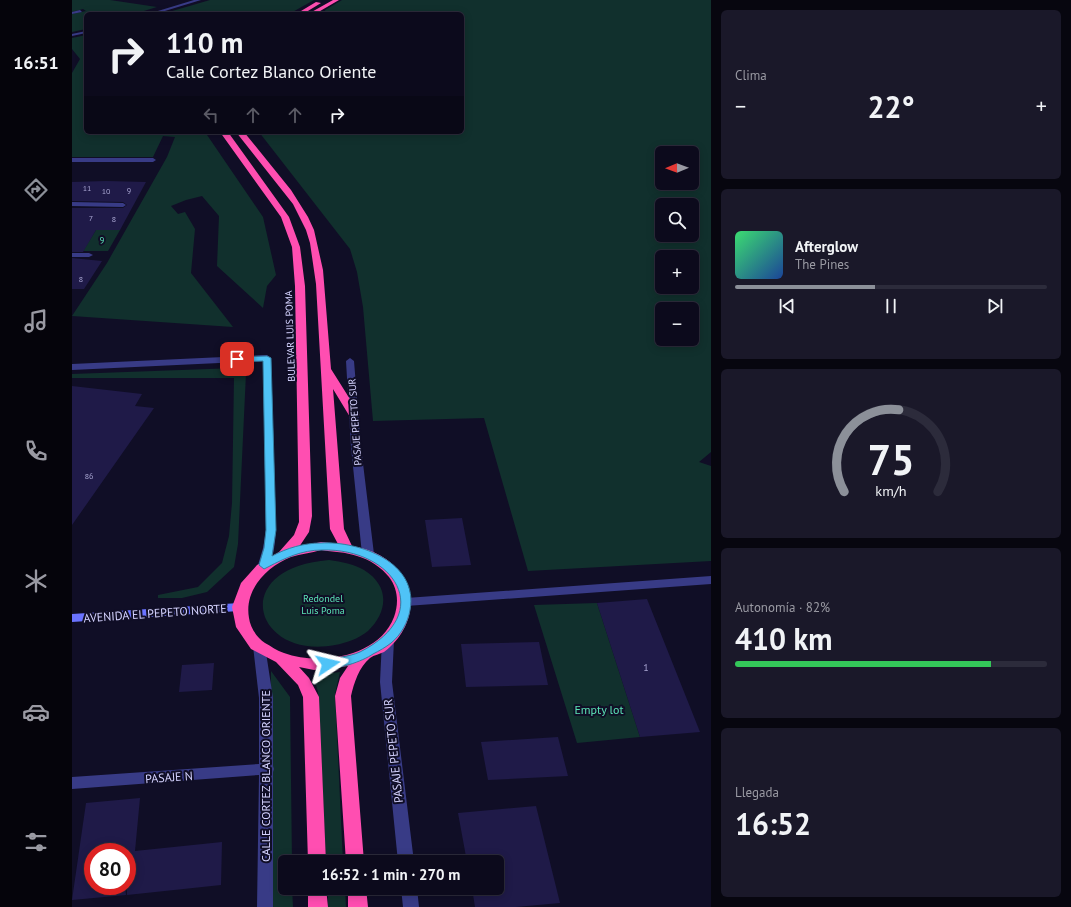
<!DOCTYPE html>
<html lang="es">
<meta charset="utf-8">
<style>
:root{--surface:#0c0a1c;--page:#1a1829;--text:#f1f3f6;--muted:#9a9aa3;--line:#2c2b3b;--accent:#8c9099}
body{margin:0;font-family:"PT Sans",sans-serif;background:var(--page);color:var(--text);height:100vh;display:flex;flex-direction:column;font-size:15px;white-space:nowrap}
*{box-sizing:border-box;margin:0}
p{font-size:13px;color:var(--muted)}
.icon{flex:none;width:22px;height:22px;fill:none;stroke:currentColor;stroke-width:2;stroke-linecap:round;stroke-linejoin:round}
.map{position:relative;flex:1;overflow:hidden}
.panel{display:flex;flex-direction:column;gap:10px;padding:10px;background:#07060f;width:360px}
.panel>*{flex:none}
.banner{position:absolute;left:12px;top:12px;width:380px;height:122px;border-radius:6px;box-shadow:0 2px 10px #0003,0 0 0 1px var(--line);background:#0c0a1c;color:var(--text);overflow:hidden}
.needle{width:26px;rotate:269deg}
.tools{position:absolute;left:583px;top:146px;display:grid;gap:8px}
.tools a{display:grid;place-items:center;width:44px;height:44px;border-radius:6px;background:var(--surface);box-shadow:0 2px 10px #0003,0 0 0 1px var(--line);font-size:20px}
.speed{position:absolute;left:12px;top:843px;display:flex;gap:8px;font-size:20px;font-weight:700;text-align:center}
.speed>*{display:grid;place-content:center;width:52px;height:52px;border-radius:50%;background:var(--surface);box-shadow:0 2px 10px #0003,0 0 0 1px var(--line);line-height:1}
.speed .limit{border:6px solid #d22;background:#fff;color:#111}
.pin{position:absolute;display:grid;place-items:center;width:34px;height:34px;color:#fff;margin:-17px;border-radius:8px;box-shadow:0 2px 6px #0006}
.me{position:absolute;width:44px;margin:-22px;rotate:80deg;stroke-linejoin:round;filter:drop-shadow(0 0 3px #0008)}
.turn{display:flex;align-items:center;gap:14px;height:84px;padding:0 16px;font-size:18px}
.turn .icon{width:52px;height:52px;stroke-width:2.5}
.turn b{display:block;font-size:28px;line-height:34px}
.lanes{display:flex;align-items:center;height:38px;padding:0 16px;background:#0003;justify-content:center;gap:20px;direction:ltr}
.lanes .off{opacity:.35}
.big{font-size:30px;font-weight:700;line-height:1.1}
.panel .card{flex:1;display:flex;flex-direction:column;justify-content:center;gap:6px;min-width:0;padding:0 14px;border-radius:6px;background:var(--page)}
.panel .dial{align-items:center;gap:0}
.dial svg{height:104px;overflow:visible;fill:none;stroke:var(--line);stroke-width:7;stroke-linecap:round;text-anchor:middle}
.dial text{fill:var(--text);stroke:none}
.song{display:flex;align-items:center;gap:12px}
.cover{width:48px;height:48px;border-radius:6px;background:linear-gradient(135deg,hsl(140 70% 55%),hsl(220 70% 35%))}
.played{height:4px;border-radius:2px;background:linear-gradient(90deg,var(--accent) 45%,var(--line) 45%)}
.keys{display:flex;justify-content:space-around;direction:ltr}
.heat{display:flex;justify-content:space-between;align-items:center;font-size:22px;direction:ltr}
.charge{height:6px;border-radius:3px;background:linear-gradient(90deg,#34c759 82%,var(--line) 0)}
.trip{position:absolute;left:206px;top:855px;width:226px;height:40px;border-radius:6px;background:var(--surface);box-shadow:0 2px 10px #0003,0 0 0 1px var(--line);font-weight:700;line-height:40px;text-align:center}
main{display:flex;flex:1;min-height:0}
.tabs{display:flex;flex-direction:column;width:72px;justify-content:space-around;align-items:center;background:#05040b;color:var(--muted)}
.tabs .icon{width:28px;height:28px}
.tabs .on{color:var(--accent)}
.tabs b{font-size:18px;color:var(--text)}
.map>svg:first-child{display:block}
.green{fill:#11302d;fill-rule:evenodd}
.building{fill:#1f1a48}
.lines{fill:none;stroke-linecap:round;stroke-linejoin:round}
.street{fill:#383b86;fill-rule:evenodd}
.secondary{fill:#6a73ff;fill-rule:evenodd}
.highway{fill:#ff4eb1;fill-rule:evenodd}
.route{fill:#4fc3f7;stroke:#337fa1}
.labels{text-anchor:middle;dominant-baseline:central;stroke-width:4;stroke-linejoin:round;paint-order:stroke}
.number-label{font-size:8px;fill:#a8a5d1}
.far-park-label{font-size:9px;fill:#5be3b6;stroke:#100e26}
.street-label{font-size:10px;fill:#d5d3ff;stroke:#100e26}
.park-label{font-size:10px;fill:#5be3b6;stroke:#100e26}
.near-number-label{font-size:10px;fill:#a8a5d1}
.near-street-label{font-size:12px;fill:#d5d3ff;stroke:#100e26}
.near-park-label{font-size:12px;fill:#5be3b6;stroke:#100e26}
</style>
<main>
<nav class="tabs">
<b>16:51</b>
<svg class="icon on" aria-label="directions" viewBox="0 0 24 24"><path d="M12 3l9 9-9 9-9-9zM9 14v-3h6M13 9l2 2-2 2"/></svg>
<svg class="icon" aria-label="music" viewBox="0 0 24 24"><path d="M9 18V5l10-2v13"/><circle cx="6" cy="18" r="3"/><circle cx="16" cy="16" r="3"/></svg>
<svg class="icon" aria-label="phone" viewBox="0 0 24 24"><path d="M5 4h4l2 5-3 2q2 4 5 5l2-3 5 2v4C11 20 4 13 5 4z"/></svg>
<svg class="icon" aria-label="climate" viewBox="0 0 24 24"><path d="M12 3v18M4 7l16 10M4 17L20 7"/></svg>
<svg class="icon" aria-label="car" viewBox="0 0 24 24"><path d="M5 17H2v-5l4-1 3-4h7l3 4 3 1v5h-3M9 17h6M6 11h13"/><circle cx="7" cy="17" r="2"/><circle cx="17" cy="17" r="2"/></svg>
<svg class="icon" aria-label="filters" viewBox="0 0 24 24"><path d="M4 7h16M4 17h16"/><circle cx="9" cy="7" r="2"/><circle cx="15" cy="17" r="2"/></svg>
</nav>
<div class="map">
<svg width="639" height="907" viewBox="0 0 639 907">
<rect width="100%" height="100%" fill="#100e26"/>
<path class="green" d="M0 0H38L85 7 62 14H14V29L0 32V14L14 11 11 9 0 12Z
M138 0H242L217 14H90Z
M270 0H639V452L627 462 639 466V561L456 571 412 418 301 421 291 307 285 272 278 249 187 132H390V14H254L253 10ZM590 153H620V183H590ZM590 205H620V235H590ZM590 257H620V287H590ZM590 309H620V339H590Z
M14 35V132H133L191 217 204 275 195 286 191 308 145 266 147 216 130 196 114 200 99 206 106 214 113 212 123 229 119 273 161 327 0 316 35 263 95 157 103 137 91 136 81 157H0V73L8 59 0 49V38Z
M24 230H48L36 251H11Z
M164 368 174 373 166 544 162 567 135 592 110 598H86V595L126 587 150 563 157 536 160 503 162 378H0V374Z
M257 560C270 562 282 564 292 570 318 586 316 612 296 631 286 639 274 643 263 645 182 660 155 568 257 560Z
M525 603 568 737 505 743 462 605Z
M199 671 218 697 220 862H213V888H220L221 907H197Z
M268 672 263 694 271 862H254L246 692 241 675Z
M256 888H273L274 907H256Z"/>
<path class="building" d="M0 182 34 181 74 182 48 230H24L11 252H0V208H51L55 205 51 202 0 201Z
M0 258 30 261 12 289H0Z
M0 386 70 394 63 406 82 408 0 525Z
M390 518 399 565 360 567 353 520Z
M575 599 628 732 568 737 525 603Z
M467 642 476 685 394 687 389 644Z
M142 663 140 690 107 692 110 665Z
M486 737 496 776 416 780 409 742Z
M68 798 63 851 150 842 149 885 55 895V852H21V886H53L54 895 0 900 14 803Z
M464 806 488 903 444 907H403L400 888H425V862H395L386 813Z"/>
<g class="lines">
<path class="street" d="M122 0H129L83 14H76Z
M8 10 10 12 0 14V12Z
M14 31V33L0 36V34Z
M0 158H81L84 160 81 162H0Z
M0 202 51 203 54 205 51 207 0 206Z
M0 253H17L21 255 17 257H0Z
M195 355 199 358 204 530C203 543 202 557 196 568H188L186 565 191 548 194 530 191 361 0 370V364Z
M278 358 282 361 289 447 302 554 300 557H292L290 554 279 447 274 361Z
M639 576V584L334 606 330 605 328 602 330 599 334 598Z
M316 635 320 637 322 640 320 682 342 862H326L308 682 310 640 312 637Z
M187 641 191 643 193 646 201 698V766L202 769 201 772V907H185L187 775 0 789V777L187 764V698L181 646 183 643Z
M329 888H345L347 907H331Z"/>
<path class="secondary" d="M167 603 171 604 173 607 171 610 167 611 0 622V614Z"/>
<path class="highway" d="M261 0H267L243 14H236Z
M244 2 249 3 231 14H224Z
M148 132H156L217 217 228 247 233 286 240 516 237 532 227 547 249 542 266 544 258 529 257 514 244 284 238 243 234 230 221 204 164 132H172L219 190 236 217 242 230 251 270 259 369 288 415 282 418 278 417 261 389 272 529 280 546C300 549 318 558 329 574 348 600 337 633 312 652 308 654 302 655 298 658 287 667 282 683 279 696L292 862H274L263 696 268 678 276 666 242 670 227 667 237 678 247 697 254 862H236L231 697 226 685 204 662 179 649 164 627 160 607 169 583 185 565 207 552 222 535 227 522 223 286 220 247 209 217ZM249 550C261 552 274 552 285 556 297 559 310 568 317 577 326 589 327 603 322 617 307 657 248 666 212 653 205 651 199 646 193 643 185 638 178 627 177 618 172 590 194 567 219 557 229 554 239 553 249 550Z
M236 888H254L256 907H236Z
M276 888H294L296 907H276Z"/>
</g>
<path class="route" d="M195 356 199 358 204 530 200 556C215 548 232 543 249 543 287 541 347 562 338 610 336 622 329 635 319 643 314 647 307 651 301 654 291 661 264 671 252 667L251 664 252 661C264 657 277 657 288 652 365 613 322 548 250 550 230 550 213 558 196 567L192 569 187 565 192 548 194 530 191 361 165 362 161 359 165 357Z"/>
<g class="labels">
<g class="number-label">
<text x="15" y="188">11</text>
<text x="57" y="190">9</text>
<text x="34" y="191">10</text>
<text x="19" y="218">7</text>
<text x="42" y="219">8</text>
<text x="9" y="279">8</text>
<text x="17" y="476">86</text>
</g>
<g class="far-park-label">
<text x="30" y="240">9</text>
</g>
<g class="street-label">
<text transform="translate(218 336) rotate(-92)">BULEVAR LUIS POMA</text>
<text transform="translate(283 422) rotate(-94)">PASAJE PEPETO SUR</text>
</g>
<g class="park-label">
<text x="251" y="598">Redondel<tspan x="251" dy="12">Luis Poma</tspan></text>
</g>
<g class="near-number-label">
<text x="574" y="667">1</text>
</g>
<g class="near-street-label">
<text transform="translate(83 613) rotate(-4)">AVENIDA EL PEPETO NORTE</text>
<text transform="translate(321 751) rotate(-96)">PASAJE PEPETO SUR</text>
<text transform="translate(193 776) rotate(-90)">CALLE CORTEZ BLANCO ORIENTE</text>
<text transform="translate(97 777) rotate(-4)">PASAJE N</text>
</g>
<g class="near-park-label">
<text x="527" y="709">Empty lot</text>
</g>
</g>
</svg>
<div class="tools">
<a><svg class="needle" viewBox="-14 -14 28 28"><path d="M0-13l5 13h-10z" fill="#e53935"/><path d="M0 13l5-13h-10z" fill="#9a9aa3"/></svg></a>
<a><svg class="icon" aria-label="search" viewBox="0 0 24 24"><circle cx="10" cy="10" r="6"/><path d="M15 15l6 6"/></svg></a>
<a>+</a>
<a>−</a>
</div>
<div class="speed"><div class="limit">80</div></div>
<div class="pin" style="left:165px;top:359px;background:#d93025"><svg class="icon" aria-label="arrive" viewBox="0 0 24 24"><path d="M6 21V4h12l-3 4 3 4H6"/></svg></div>
<svg class="me" style="left:256px;top:664px" viewBox="-20 -20 40 40"><path d="M0-17L14 15 0 8-14 15z" fill="#4fc3f7" stroke="#fff" stroke-width="4"/></svg>
<div class="trip">16:52 · 1 min · 270 m</div>
<div class="banner">
<div class="turn"><svg class="icon" aria-label="right" viewBox="0 0 24 24"><path d="M7 20v-9h11M14 6l5 5-5 5"/></svg><div><b>110 m</b>Calle Cortez Blanco Oriente</div></div>
<div class="lanes"><svg class="icon off" aria-label="left" viewBox="0 0 24 24"><path d="M17 20v-9H6M10 6l-5 5 5 5"/></svg><svg class="icon off" aria-label="ahead" viewBox="0 0 24 24"><path d="M12 20V5M6 11l6-6 6 6"/></svg><svg class="icon off" aria-label="ahead" viewBox="0 0 24 24"><path d="M12 20V5M6 11l6-6 6 6"/></svg><svg class="icon" aria-label="right" viewBox="0 0 24 24"><path d="M7 20v-9h11M14 6l5 5-5 5"/></svg></div>
</div>
</div>
<section class="panel">
<div class="card"><p>Clima</p>
<div class="heat"><a>−</a><b class="big">22°</b><a>+</a></div>
</div>
<div class="card">
<div class="song"><i class="cover"></i><div><b>Afterglow</b><p>The Pines</p></div></div>
<div class="played"></div>
<div class="keys"><svg class="icon" aria-label="previous" viewBox="0 0 24 24"><path d="M18 5L8 12l10 7zM5 5v14"/></svg><svg class="icon" aria-label="pause" viewBox="0 0 24 24"><path d="M8 5v14M16 5v14"/></svg><svg class="icon" aria-label="next" viewBox="0 0 24 24"><path d="M6 5l10 7-10 7zM19 5v14"/></svg></div>
</div>
<div class="card dial"><svg viewBox="0 0 100 80">
<path d="M14 69A42 42 0 1 1 86 69"/>
<path d="M14 69A42 42 0 0 1 56 6" stroke="#8c9099"/>
<text x="50" y="56" font-size="32" font-weight="700">75</text>
<text x="50" y="72" font-size="11">km/h</text>
</svg></div>
<div class="card"><p>Autonomía · 82%</p><b class="big">410 km</b><div class="charge"></div></div>
<div class="card"><p>Llegada</p><b class="big">16:52</b></div>
</section>
</main>
